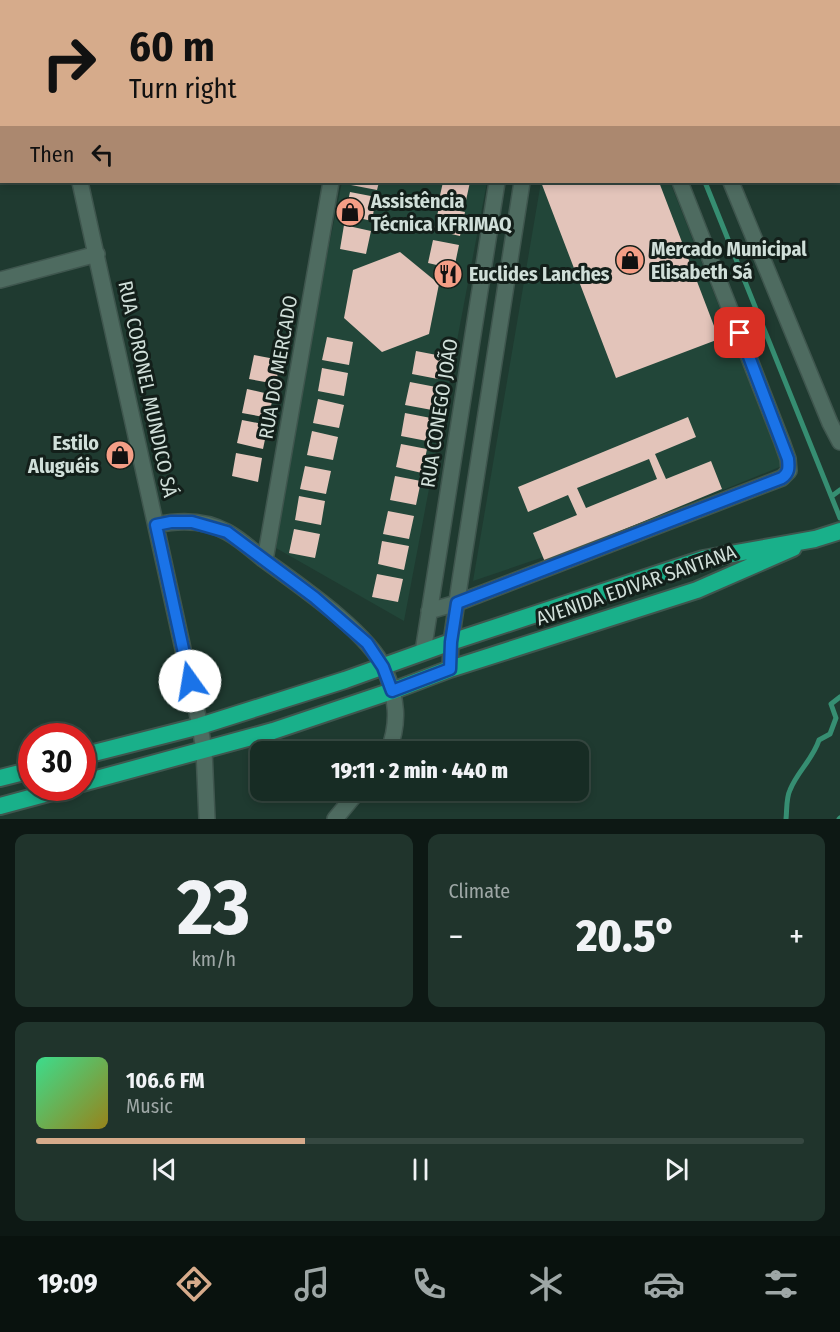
<!DOCTYPE html>
<meta charset="utf-8">
<style>
:root{--surface:#172c24;--page:#20342c;--text:#f1f3f6;--muted:#9ea7a6;--line:#364841;--accent:#d6ab8b}
body{margin:0;font-family:"Fira Sans Condensed",sans-serif;background:var(--page);color:var(--text);height:100vh;display:flex;flex-direction:column;font-size:22px;white-space:nowrap}
*{box-sizing:border-box;margin:0}
p{font-size:20px;color:var(--muted)}
.icon{flex:none;width:33px;height:33px;fill:none;stroke:currentColor;stroke-width:2;stroke-linecap:round;stroke-linejoin:round}
.map{position:relative;height:819px;overflow:hidden}
.sheet{display:flex;flex-direction:column;gap:15px;padding:15px;background:#0d1814;flex:1}
.sheet>*{flex:none}
.hud{position:absolute;left:0px;top:0px;width:840px;height:183px;box-shadow:0 3px 9px #0003,0 0 0 2px var(--line);background:#d6ab8b;color:#111;overflow:hidden}
.speed{position:absolute;left:18px;top:723px;display:flex;gap:12px;font-size:30px;font-weight:700;text-align:center}
.speed>*{display:grid;place-content:center;width:78px;height:78px;border-radius:50%;background:var(--surface);box-shadow:0 3px 9px #0003,0 0 0 2px var(--line);line-height:1}
.speed .limit{border:9px solid #d22;background:#fff;color:#111}
.pin{position:absolute;display:grid;place-items:center;width:51px;height:51px;color:#fff;margin:-26px;border-radius:12px;box-shadow:0 3px 9px #0006}
.me{position:absolute;width:66px;margin:-33px;rotate:347deg;stroke-linejoin:round;filter:drop-shadow(0 0 4px #0008)}
.turn{display:flex;align-items:center;gap:21px;height:126px;padding:0 30px;font-size:27px}
.turn .icon{width:78px;height:78px;stroke-width:2.5}
.turn b{display:block;font-size:42px;line-height:51px}
.then{display:flex;align-items:center;height:57px;padding:0 30px;background:#0003;gap:12px;font-size:22px}
.big{font-size:45px;font-weight:800;line-height:1.1}
.sheet .widget{flex:1;display:flex;flex-direction:column;justify-content:center;gap:9px;min-width:0;padding:0 21px;border-radius:12px;background:var(--page)}
.sheet .dial{align-items:center;gap:0}
.dial b{font-size:78px;line-height:1}
.song{display:flex;align-items:center;gap:18px}
.cover{width:72px;height:72px;border-radius:9px;background:linear-gradient(135deg,hsl(150 70% 55%),hsl(50 70% 35%))}
.played{height:6px;border-radius:3px;background:linear-gradient(90deg,var(--accent) 35%,var(--line) 35%)}
.keys{display:flex;justify-content:space-around;direction:ltr}
.heat{display:flex;justify-content:space-between;align-items:center;font-size:33px;direction:ltr}
.sheet .tiles{flex:1;display:grid;gap:15px;grid-template-columns:1fr 1fr}
.widget:last-child{grid-column:span 2}
.trip{position:absolute;left:250px;top:741px;width:339px;height:60px;border-radius:12px;background:var(--surface);box-shadow:0 3px 9px #0003,0 0 0 2px var(--line);font-weight:800;line-height:60px;text-align:center}
.tab-bar{display:flex;height:96px;justify-content:space-around;align-items:center;background:#09120e;color:var(--muted)}
.tab-bar .icon{width:42px;height:42px}
.tab-bar .current{color:var(--accent)}
.tab-bar b{font-size:27px;color:var(--text)}
.map>svg:first-child{display:block}
.built{fill:#224639}
.lines{fill:none;stroke-linecap:round;stroke-linejoin:round}
.stream{stroke:#368e72;stroke-width:5}
.building{fill:#e3c4ba;fill-rule:evenodd}
.minor-casing{stroke:#3f564e;stroke-width:18}
.trunk-casing{stroke:#3f564e;stroke-width:20}
.minor{stroke:#4e6b60;stroke-width:15}
.trunk{stroke:#19b08a;stroke-width:16}
.route-casing{stroke:#114b97;stroke-width:15}
.route{stroke:#1a73e8;stroke-width:10}
.labels{text-anchor:middle;dominant-baseline:central;stroke-width:6;stroke-linejoin:round;paint-order:stroke}
.poi-label{font-size:20px;font-weight:bold;fill:#d0dfd9;stroke:#131f1a;text-anchor:start}
.street-label{font-size:20px;fill:#d0dfd9;stroke:#131f1a}
</style>
<div class="map">
<svg width="840" height="819" viewBox="0 0 840 819">
<rect width="100%" height="100%" fill="#1f3a30"/>
<path class="built" d="M342 182H487L404 621 276 548 294 409 312 329Z
M541 182H670L782 466 632 527 473 581Z"/>
<g class="lines">
<path class="stream" d="M672 2V0
M705 182 840 518
M832 496 840 490
M786 819C787 810 786 798 790 790 797 772 813 759 819 740L830 734 836 718 831 704 840 697
M839 819 840 818"/>
</g>
<path class="building" d="M351 182H379L377 190 351 185Z
M443 182H470L465 205 439 200Z
M541 182H659L719 339 616 378Z
M350 192 376 197 372 221 345 215Z
M439 207 465 212 460 236 434 230Z
M344 225 371 231 366 254 340 249Z
M433 240 459 245 454 269 428 263Z
M400 252 439 284 429 334 382 352 344 318 353 270Z
M327 337 353 342 349 365 322 360Z
M416 351 442 356 438 379 412 374Z
M254 355 280 360 276 384 249 379Z
M322 368 348 373 344 396 318 391Z
M410 382 436 387 432 410 405 405Z
M247 389 273 395 269 418 242 413Z
M318 399 344 405 339 428 313 423Z
M405 413 431 418 427 441 401 436Z
M688 417 696 437 655 454 666 479 711 461 722 489 545 562 533 533 577 515 568 495 528 512 518 487ZM649 459 657 479 586 508 577 488Z
M242 420 268 425 263 449 237 443Z
M312 431 338 437 333 460 307 455Z
M401 444 427 449 422 473 396 467Z
M236 453 262 458 258 482 232 476Z
M305 466 331 471 326 494 300 489Z
M395 476 421 481 416 505 390 500Z
M299 496 325 501 321 525 295 520Z
M388 511 414 516 409 539 383 534Z
M294 529 320 534 315 558 289 553Z
M382 541 409 546 404 570 378 564Z
M377 574 403 579 398 602 372 597Z"/>
<g class="lines">
<g class="minor-casing">
<path id="minor" d="M46 0V2
M403 2 408 0
M526 2V0
M549 2V0
M648 2V0
M698 2V0
M0 85 2 84
M80 182 200 726 204 750 207 819
M731 182 830 423 840 442
M0 280 97 254
M156 525C179 520 205 520 227 532 240 539 252 550 263 559 297 584 367 631 384 668 397 698 400 722 388 752
M265 560 331 182
M429 611 457 603 782 478 789 471 788 459 782 442 680 182
M423 652 497 182
M450 669 451 642 460 581 522 182
M335 819 359 790"/>
</g>
<g class="trunk-casing">
<path id="trunk" d="M82 756 200 726 345 680 451 642 703 559 815 539 840 531
M0 778 32 770
M82 783 273 731 392 691 450 669 697 590 793 548
M0 806 67 788"/>
</g>
<use href="#minor" class="minor"/>
<use href="#trunk" class="trunk"/>
</g>
<g class="lines">
<g class="route-casing">
<path id="route" d="M190 681 156 525 171 522H192L227 532 314 597 367 643 383 667 392 691 450 669 451 642 457 603 782 478C789 473 789 468 788 459L740 333"/>
</g>
<use href="#route" class="route"/>
</g>
<defs>
<g id="shop-disc" transform="scale(1.5)"><circle r="9.5" fill="#f49e86" stroke="#131f1a"/><path d="M-5-2.5h2.3a2.7 3.5 0 0 1 5.4 0H5L5.5 6h-11ZM-1.5-2.5h3a1.5 2.3 0 0 0-3 0Z" fill="#111"/></g>
<g id="restaurant-disc" transform="scale(1.5)"><circle r="9.5" fill="#f49e86" stroke="#131f1a"/><path d="M-5-6h1v4h1v-4h1v4h1v-4h1v5L-1.5 .5V6h-2V.5L-5-1ZM5-6V6H3V1.5H1.5Q1.5-4 5-6Z" fill="#111"/></g>
</defs>
<g fill-rule="evenodd">
<use href="#shop-disc" x="350" y="212"/>
<use href="#shop-disc" x="630" y="260"/>
<use href="#restaurant-disc" x="448" y="274"/>
<use href="#shop-disc" x="120" y="455"/>
</g>
<g class="labels">
<g class="poi-label">
<text x="371" y="201">Assistência<tspan x="371" dy="23">Técnica KFRIMAQ</tspan></text>
<text x="651" y="249">Mercado Municipal<tspan x="651" dy="23">Elisabeth Sá</tspan></text>
<text x="469" y="274">Euclides Lanches</text>
<text x="99" y="443" text-anchor="end">Estilo<tspan x="99" dy="23">Aluguéis</tspan></text>
</g>
<g class="street-label">
<text transform="translate(278 367) rotate(-80)">RUA DO MERCADO</text>
<text transform="translate(148 389) rotate(78)">RUA CORONEL MUNDICO SÁ</text>
<text transform="translate(439 413) rotate(-81)">RUA CONEGO JOÃO</text>
<text transform="translate(636 585) rotate(-19)">AVENIDA EDIVAR SANTANA</text>
</g>
</g>
</svg>
<div class="speed"><div class="limit">30</div></div>
<div class="pin" style="left:740px;top:333px;background:#d93025"><svg class="icon" aria-label="arrive" viewBox="0 0 24 24"><path d="M6 21V4h12l-3 4 3 4H6"/></svg></div>
<svg class="me" style="left:190px;top:681px" viewBox="-20 -20 40 40"><circle r="19" fill="#fff"/><path d="M0-13L10 11 0 6-10 11z" fill="#1a73e8"/></svg>
<div class="trip">19:11 · 2 min · 440 m</div>
<div class="hud">
<div class="turn"><svg class="icon" aria-label="right" viewBox="0 0 24 24"><path d="M7 20v-9h11M14 6l5 5-5 5"/></svg><div><b>60 m</b>Turn right</div></div>
<div class="then">Then<svg class="icon" aria-label="left" viewBox="0 0 24 24"><path d="M17 20v-9H6M10 6l-5 5 5 5"/></svg></div>
</div>
</div>
<section class="sheet">
<div class="tiles">
<div class="widget dial"><b>23</b><p>km/h</p></div>
<div class="widget"><p>Climate</p>
<div class="heat"><a>−</a><b class="big">20.5°</b><a>+</a></div>
</div>
<div class="widget">
<div class="song"><i class="cover"></i><div><b>106.6 FM</b><p>Music</p></div></div>
<div class="played"></div>
<div class="keys"><svg class="icon" aria-label="previous" viewBox="0 0 24 24"><path d="M18 5L8 12l10 7zM5 5v14"/></svg><svg class="icon" aria-label="pause" viewBox="0 0 24 24"><path d="M8 5v14M16 5v14"/></svg><svg class="icon" aria-label="next" viewBox="0 0 24 24"><path d="M6 5l10 7-10 7zM19 5v14"/></svg></div>
</div>
</div>
</section>
<nav class="tab-bar">
<b>19:09</b>
<svg class="icon current" aria-label="directions" viewBox="0 0 24 24"><path d="M12 3l9 9-9 9-9-9zM9 14v-3h6M13 9l2 2-2 2"/></svg>
<svg class="icon" aria-label="music" viewBox="0 0 24 24"><path d="M9 18V5l10-2v13"/><circle cx="6" cy="18" r="3"/><circle cx="16" cy="16" r="3"/></svg>
<svg class="icon" aria-label="phone" viewBox="0 0 24 24"><path d="M5 4h4l2 5-3 2q2 4 5 5l2-3 5 2v4C11 20 4 13 5 4z"/></svg>
<svg class="icon" aria-label="climate" viewBox="0 0 24 24"><path d="M12 3v18M4 7l16 10M4 17L20 7"/></svg>
<svg class="icon" aria-label="car" viewBox="0 0 24 24"><path d="M5 17H2v-5l4-1 3-4h7l3 4 3 1v5h-3M9 17h6M6 11h13"/><circle cx="7" cy="17" r="2"/><circle cx="17" cy="17" r="2"/></svg>
<svg class="icon" aria-label="filters" viewBox="0 0 24 24"><path d="M4 7h16M4 17h16"/><circle cx="9" cy="7" r="2"/><circle cx="15" cy="17" r="2"/></svg>
</nav>
